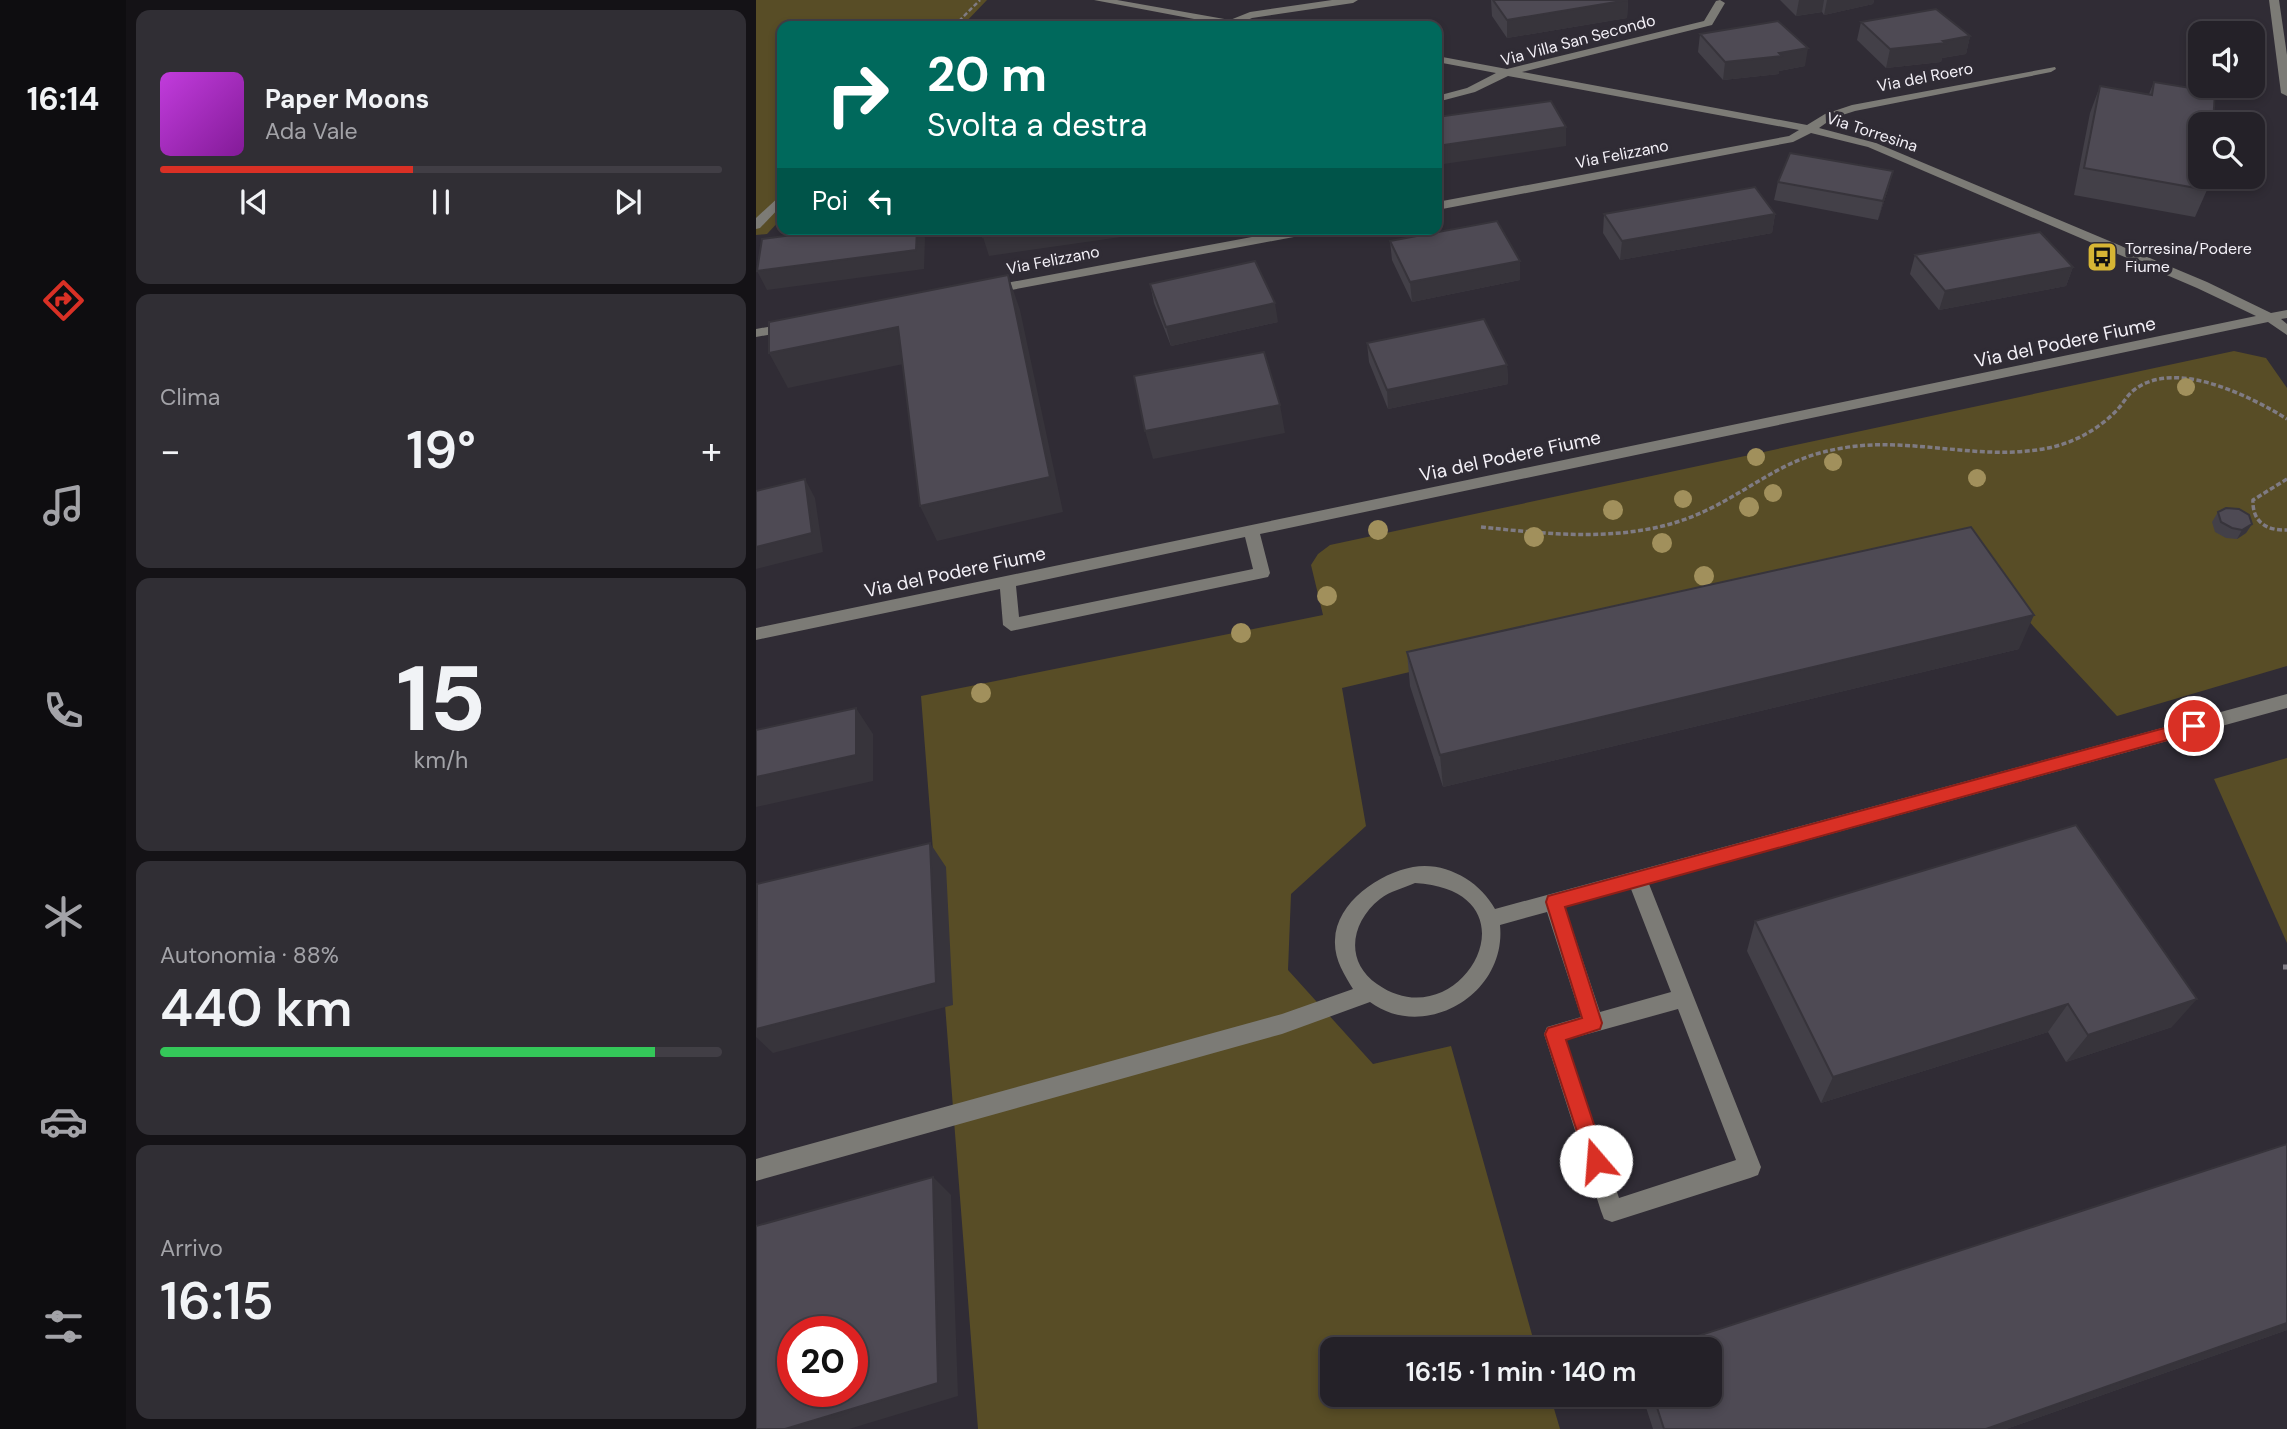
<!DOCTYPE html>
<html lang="it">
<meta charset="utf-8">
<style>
:root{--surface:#242128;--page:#302e34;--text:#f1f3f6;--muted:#a3a3a8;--line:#413e45;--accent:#d93025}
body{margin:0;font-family:"DM Sans",sans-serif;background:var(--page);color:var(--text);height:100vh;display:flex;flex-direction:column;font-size:26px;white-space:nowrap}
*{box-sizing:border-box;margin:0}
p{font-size:23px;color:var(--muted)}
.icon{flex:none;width:38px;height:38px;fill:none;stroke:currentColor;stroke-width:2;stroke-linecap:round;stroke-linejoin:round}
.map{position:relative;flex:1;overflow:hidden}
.details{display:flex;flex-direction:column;gap:10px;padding:10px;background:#141216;width:630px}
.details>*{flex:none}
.top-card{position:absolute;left:21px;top:21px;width:665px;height:214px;border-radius:14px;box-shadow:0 4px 10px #0003,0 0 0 2px var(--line);background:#00695c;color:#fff;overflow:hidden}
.buttons{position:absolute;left:1432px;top:21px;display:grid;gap:14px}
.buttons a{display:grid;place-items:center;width:77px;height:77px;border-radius:14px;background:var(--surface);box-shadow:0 4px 10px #0003,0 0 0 2px var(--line);font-size:35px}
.speed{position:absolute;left:21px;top:1316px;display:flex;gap:14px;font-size:35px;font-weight:700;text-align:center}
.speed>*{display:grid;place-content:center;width:91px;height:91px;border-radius:50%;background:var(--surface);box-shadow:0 4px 10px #0003,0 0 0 2px var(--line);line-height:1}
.speed .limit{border:10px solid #d22;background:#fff;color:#111}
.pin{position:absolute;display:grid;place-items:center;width:60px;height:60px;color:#fff;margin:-30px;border:4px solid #fff;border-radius:50%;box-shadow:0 2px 7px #0007}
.me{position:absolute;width:77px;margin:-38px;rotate:342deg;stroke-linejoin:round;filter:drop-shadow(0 0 5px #0008)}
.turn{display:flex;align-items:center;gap:24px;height:147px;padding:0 35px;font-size:32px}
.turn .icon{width:91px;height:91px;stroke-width:2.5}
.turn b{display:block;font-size:49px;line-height:60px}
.then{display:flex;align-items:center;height:66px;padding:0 35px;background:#0003;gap:14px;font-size:26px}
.big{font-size:52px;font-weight:600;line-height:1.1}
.details .card{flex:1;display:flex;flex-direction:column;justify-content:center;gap:10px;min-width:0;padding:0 24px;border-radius:14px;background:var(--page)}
.details .dial{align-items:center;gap:0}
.dial b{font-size:91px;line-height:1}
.song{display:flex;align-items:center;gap:21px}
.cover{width:84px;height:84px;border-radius:10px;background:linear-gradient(135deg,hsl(290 70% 55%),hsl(290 70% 35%))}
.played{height:7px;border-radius:4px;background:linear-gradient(90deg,var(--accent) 45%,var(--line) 45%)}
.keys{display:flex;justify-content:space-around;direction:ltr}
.heat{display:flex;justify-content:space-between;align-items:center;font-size:38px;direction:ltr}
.charge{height:10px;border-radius:5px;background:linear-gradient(90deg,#34c759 88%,var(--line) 0)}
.trip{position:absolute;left:564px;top:1337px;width:402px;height:70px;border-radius:14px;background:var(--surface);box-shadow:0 4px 10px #0003,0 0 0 2px var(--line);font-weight:600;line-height:70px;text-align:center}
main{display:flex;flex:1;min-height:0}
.menu{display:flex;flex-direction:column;width:126px;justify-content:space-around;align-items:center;background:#0e0d10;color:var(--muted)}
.menu .icon{width:49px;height:49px}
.menu .active{color:var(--accent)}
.menu b{font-size:32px;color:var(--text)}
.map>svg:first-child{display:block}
.green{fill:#584d26}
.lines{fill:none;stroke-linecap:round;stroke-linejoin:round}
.path-far2{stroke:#7f7b83;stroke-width:2.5;stroke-dasharray:4.5 2.5;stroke-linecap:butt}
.path-far1{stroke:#7f7b83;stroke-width:3.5;stroke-dasharray:5 2.5;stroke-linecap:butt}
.path{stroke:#7f7b83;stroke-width:5;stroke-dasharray:9 4.5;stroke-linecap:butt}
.minor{fill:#7c7b76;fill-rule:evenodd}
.tree{fill:#a1905c}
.wall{fill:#434048}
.shaded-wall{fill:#37343b}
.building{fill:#4e4a54;stroke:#37343b;stroke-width:2;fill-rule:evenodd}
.route{fill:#d93025;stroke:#8d1f18;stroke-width:2}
.labels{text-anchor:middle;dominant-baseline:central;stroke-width:7;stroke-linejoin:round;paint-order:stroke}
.far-street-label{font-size:16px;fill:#f3f0f7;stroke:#302c35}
.far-poi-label{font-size:16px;fill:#f3f0f7;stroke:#302c35;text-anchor:start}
.street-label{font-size:19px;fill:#f3f0f7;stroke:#302c35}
</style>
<main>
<nav class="menu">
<b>16:14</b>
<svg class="icon active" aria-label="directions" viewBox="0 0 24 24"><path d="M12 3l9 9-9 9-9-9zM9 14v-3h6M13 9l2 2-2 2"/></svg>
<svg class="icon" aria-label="music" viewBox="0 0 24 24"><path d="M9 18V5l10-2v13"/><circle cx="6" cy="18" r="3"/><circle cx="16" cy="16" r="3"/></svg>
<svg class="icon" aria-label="phone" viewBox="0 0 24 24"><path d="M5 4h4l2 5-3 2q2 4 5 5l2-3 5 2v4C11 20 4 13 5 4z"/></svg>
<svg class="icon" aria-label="climate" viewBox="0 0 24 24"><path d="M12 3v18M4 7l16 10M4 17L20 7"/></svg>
<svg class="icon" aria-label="car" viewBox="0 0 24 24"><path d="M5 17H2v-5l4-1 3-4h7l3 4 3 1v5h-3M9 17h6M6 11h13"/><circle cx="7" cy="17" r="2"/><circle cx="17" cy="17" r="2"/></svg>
<svg class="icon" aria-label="filters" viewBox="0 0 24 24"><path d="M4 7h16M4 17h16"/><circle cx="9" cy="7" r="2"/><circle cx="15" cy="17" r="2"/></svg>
</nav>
<section class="details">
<div class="card">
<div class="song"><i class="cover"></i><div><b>Paper Moons</b><p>Ada Vale</p></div></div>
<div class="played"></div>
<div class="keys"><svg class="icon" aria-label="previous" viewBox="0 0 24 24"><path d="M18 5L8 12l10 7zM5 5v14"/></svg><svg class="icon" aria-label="pause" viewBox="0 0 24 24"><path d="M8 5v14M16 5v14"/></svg><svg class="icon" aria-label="next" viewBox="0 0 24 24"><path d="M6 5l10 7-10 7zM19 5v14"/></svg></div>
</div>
<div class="card"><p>Clima</p>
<div class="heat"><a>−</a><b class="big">19°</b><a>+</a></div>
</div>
<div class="card dial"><b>15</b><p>km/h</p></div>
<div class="card"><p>Autonomia · 88%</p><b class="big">440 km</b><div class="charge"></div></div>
<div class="card"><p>Arrivo</p><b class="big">16:15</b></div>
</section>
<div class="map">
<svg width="1531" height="1429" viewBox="0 0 1531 1429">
<rect width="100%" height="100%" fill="#302c35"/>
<path class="green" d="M0 0H231L206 26H26V218L11 234 0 235Z
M1478 351 1510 358 1531 388V666L1361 716 1200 543 586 688 610 826 535 894 532 970 617 1064 695 1046 780 1349H576V1395H794L804 1429H222L165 696 567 615 555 565 562 554 574 545Z
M1531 758V943L1458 779Z"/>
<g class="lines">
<path class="path-far2" d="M198 26 224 0"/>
<path class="path-far1" d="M1531 479 1497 500C1496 522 1511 531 1531 530
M725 527C799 535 880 544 949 511 1000 487 1028 457 1087 448 1156 436 1224 462 1292 448 1318 443 1343 429 1361 410 1367 404 1371 395 1378 390 1419 358 1494 396 1531 419"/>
<path class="path" d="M1527 967H1531"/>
<path class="minor" d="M338 0H361L474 20 494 12 576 0H602L597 3 496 18 487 22 498 26H475Z
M964 0 969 3 956 25 766 72 1051 125 1069 114 1096 105 1299 67 1300 69 1295 72 1099 111 1077 118 1063 128 1120 143 1451 282 1515 313 1531 310V318L1525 319 1531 324V335L1512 322 504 534 514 573 512 577 255 631 247 625 244 589 0 640V628L1500 316 1441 288 1112 147 1055 133 1037 142 681 210V202L1033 136 1043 130 752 76 719 92 681 102V96L711 88 740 73 681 62V56L751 69 948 21 960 1ZM489 537 497 569 263 617 260 586Z
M1513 0H1523L1531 55V96L1525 93Z
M26 194V205L4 228 0 229V218Z
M538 229H565L559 233 234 294 227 290 234 286Z
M34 323 41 327 39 330 0 337V329Z
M1531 694V708L893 884 1005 1167 1002 1175 994 1178 856 1222 848 1219 845 1211 788 1034 791 1027 825 1017 791 912 744 925C751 995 668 1042 614 1002L526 1034 0 1181V1159L526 1014 597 989C588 974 578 959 579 940 580 902 624 873 657 867 689 861 724 881 739 909ZM659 883C789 891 704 1043 621 984 588 961 595 922 624 899 634 891 648 888 659 883ZM875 889 915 992 844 1012 809 907ZM922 1009 980 1160 863 1198 810 1040Z"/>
</g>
<g class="tree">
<circle cx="1430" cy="387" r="9"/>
<circle cx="1000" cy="457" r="9"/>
<circle cx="1077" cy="462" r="9"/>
<circle cx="1221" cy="478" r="9"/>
<circle cx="1017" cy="493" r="9"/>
<circle cx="927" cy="499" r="9"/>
<circle cx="993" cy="507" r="10"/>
<circle cx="857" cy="510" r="10"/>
<circle cx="622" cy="530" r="10"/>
<circle cx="778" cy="537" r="10"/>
<circle cx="906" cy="543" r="10"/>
<circle cx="948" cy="576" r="10"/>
<circle cx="571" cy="596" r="10"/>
<circle cx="485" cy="633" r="10"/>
<circle cx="225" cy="693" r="10"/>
</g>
<path class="wall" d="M735 0H872L871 18 751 38 736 16Z
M1024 0H1118L1117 4 1068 15 1066 12 1040 16Z
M1105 22 1214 36 1210 54 1186 58 1185 62 1130 68 1101 40Z
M944 34 1049 66 1023 71V74L967 80 942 52Z
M1398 82 1451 190 1439 217 1318 195 1334 113 1344 86 1393 94Z
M1137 171 1132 189 1122 220 1018 200 1022 182Z
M848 214H1019L1016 233 864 260 847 233Z
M634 241 764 261V280L656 302 636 260Z
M1159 255 1317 267 1310 286 1183 310 1154 274Z
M394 284 522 322 415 346 398 303Z
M611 343 751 365 752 384 632 409 613 362Z
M1462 512 1496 524 1490 533 1481 539 1470 538 1459 532 1456 522Z
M1263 649 687 787 654 686 651 652Z
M999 921 1416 1027 1310 1062 1292 1032 1065 1103 991 951Z
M1531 1144V1330L1250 1429H897L886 1395H954Z"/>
<path class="shaded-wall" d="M872 0 871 18 751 38V20Z
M1043 0H1068L1066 12 1040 16Z
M1071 0H1118L1117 4 1068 15Z
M1214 36 1210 54 1186 58 1185 62 1130 68 1134 49Z
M1052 48 1049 66 1023 71V74L967 80 969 62Z
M810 127V146L681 165V146Z
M1137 171 1132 189 1122 220 1127 201Z
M1019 214 1016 233 864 260 866 241Z
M161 229H166L169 238 168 269 11 290 1 271Z
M279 229H378L379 235 233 256 227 237Z
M764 261V280L656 302 654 282Z
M1317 267 1310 286 1183 310 1189 291Z
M252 275 264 310 307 512 181 541 164 506Z
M519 303 522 322 415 346 410 327Z
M142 327 157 362 32 388 13 353Z
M751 365 752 384 632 409 631 390Z
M524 405 529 433 397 459 389 431Z
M49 479 59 498 67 552 0 569V547Z
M1496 524 1490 533 1481 539 1486 530Z
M1278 615 1263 649 687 787 684 755Z
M100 708 117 734V781L0 807V777Z
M174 843 190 867 197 1005 17 1053 0 1037V1029Z
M1441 999 1416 1027 1310 1062 1332 1035Z
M1312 1004 1292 1032 1065 1103 1077 1077Z
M177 1177 195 1195 202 1396 93 1429H29Z
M1531 1323V1330L1250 1429H1230Z"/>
<path class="building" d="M737 0H872L751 20Z
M1180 9 1214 36 1187 41 1190 43 1134 49 1105 22Z
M1022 21 1052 48 1023 53 1026 56 969 62 944 34Z
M1398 82 1459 92 1457 124H1444V177H1452L1451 190 1328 168 1344 86 1396 95Z
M795 101 810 127 681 146V117Z
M1034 153 1137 171 1127 201 1022 182Z
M999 187 1019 214 866 241 848 214Z
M741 221 764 261 654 282 634 241Z
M82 229H161L160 250 1 271 6 239Z
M226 229H279L227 237Z
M1284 232 1317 267 1189 291 1159 255Z
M499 261 519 303 410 327 394 284Z
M252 275 294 477 164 506 142 327 13 353V322Z
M728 319 751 365 631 390 611 343Z
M508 352 524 405 389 431 378 376Z
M49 479 56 533 0 547V491Z
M1470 508 1483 509 1493 515 1496 524 1486 530 1476 528 1465 522 1462 512Z
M1215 527 1278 615 684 755 651 652Z
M100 708V755L0 777V730Z
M1320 825 1441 999 1332 1035 1312 1004 1077 1077 999 921Z
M174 843 180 983 0 1029 1 884Z
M1531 1144V1323L1230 1429H908L897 1395H954V1349H902Z
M177 1177 182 1383 29 1429H0V1226ZM37 1332H96V1391H37Z"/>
<path class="route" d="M1438 720 1446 726 1444 731 809 907 846 1023 844 1029 810 1040 850 1161 847 1168 840 1171 833 1168 789 1034 792 1028 826 1018 790 902 792 896Z"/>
<defs>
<g id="bus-square" transform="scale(1.575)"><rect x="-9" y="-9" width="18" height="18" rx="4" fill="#d6b534" stroke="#302c35"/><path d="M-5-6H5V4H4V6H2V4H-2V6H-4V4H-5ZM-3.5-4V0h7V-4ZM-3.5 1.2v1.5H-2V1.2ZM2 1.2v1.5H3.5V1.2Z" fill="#111"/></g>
</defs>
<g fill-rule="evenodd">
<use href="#bus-square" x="1346" y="257"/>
</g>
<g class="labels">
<g class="far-street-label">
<text transform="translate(822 40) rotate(-15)">Via Villa San Secondo</text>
<text transform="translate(1169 77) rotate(-11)">Via del Roero</text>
<text transform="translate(1116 132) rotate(18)">Via Torresina</text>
<text transform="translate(866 154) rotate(-11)">Via Felizzano</text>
<text transform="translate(297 260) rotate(-11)">Via Felizzano</text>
</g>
<g class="far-poi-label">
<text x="1369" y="248">Torresina/Podere<tspan x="1369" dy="18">Fiume</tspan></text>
</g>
<g class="street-label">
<text transform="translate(1309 342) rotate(-12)">Via del Podere Fiume</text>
<text transform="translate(754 456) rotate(-12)">Via del Podere Fiume</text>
<text transform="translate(199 572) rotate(-12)">Via del Podere Fiume</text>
</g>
</g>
</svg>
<div class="buttons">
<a><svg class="icon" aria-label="sound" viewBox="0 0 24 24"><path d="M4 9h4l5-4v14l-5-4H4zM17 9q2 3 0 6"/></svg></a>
<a><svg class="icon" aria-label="search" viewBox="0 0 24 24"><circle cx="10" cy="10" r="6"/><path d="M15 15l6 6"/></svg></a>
</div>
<div class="speed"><div class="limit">20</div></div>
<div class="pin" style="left:1438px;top:726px;background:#d93025"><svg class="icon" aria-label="arrive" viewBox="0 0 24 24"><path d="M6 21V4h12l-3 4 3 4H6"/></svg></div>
<svg class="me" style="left:840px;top:1161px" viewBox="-20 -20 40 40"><circle r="19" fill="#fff"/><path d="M0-13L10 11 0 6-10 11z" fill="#d93025"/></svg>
<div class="trip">16:15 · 1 min · 140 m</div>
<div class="top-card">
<div class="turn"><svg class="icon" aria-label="right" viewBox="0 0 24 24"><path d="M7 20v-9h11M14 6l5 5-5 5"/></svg><div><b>20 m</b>Svolta a destra</div></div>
<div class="then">Poi<svg class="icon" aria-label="left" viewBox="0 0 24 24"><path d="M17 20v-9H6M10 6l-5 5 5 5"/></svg></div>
</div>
</div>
</main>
